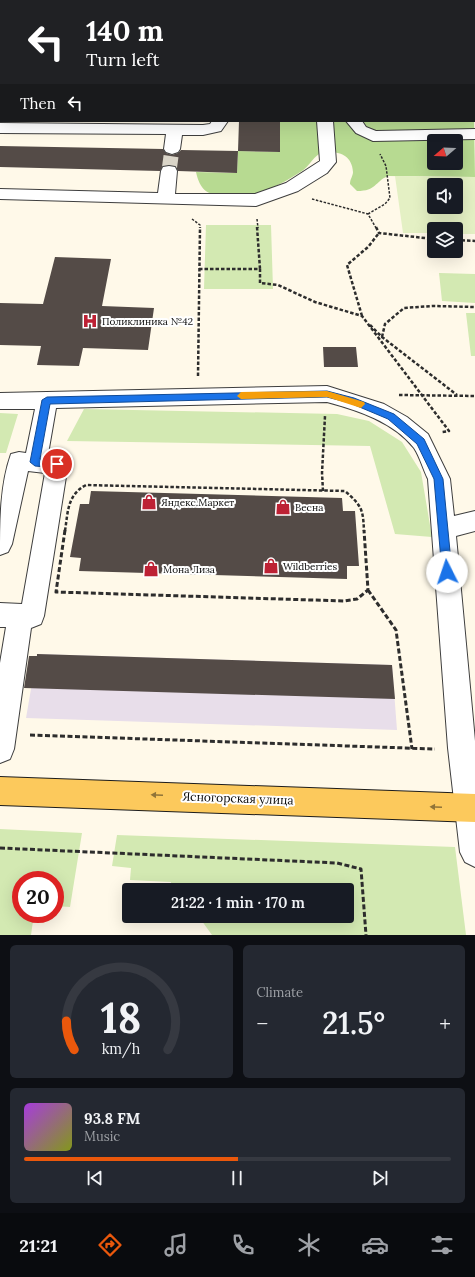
<!DOCTYPE html>
<meta charset="utf-8">
<style>
:root{--surface:#171b24;--page:#242831;--text:#f1f3f6;--muted:#9ea1a6;--line:#363941;--accent:#ea580c}
body{margin:0;font-family:Lora,serif;background:var(--page);color:var(--text);height:100vh;display:flex;flex-direction:column;font-size:15px;white-space:nowrap}
*{box-sizing:border-box;margin:0}
p{font-size:13px;color:var(--muted)}
.icon{flex:none;width:22px;height:22px;fill:none;stroke:currentColor;stroke-width:2;stroke-linecap:round;stroke-linejoin:round}
.map{position:relative;height:935px;overflow:hidden}
.side{display:flex;flex-direction:column;gap:10px;padding:10px;background:#0d0f14;flex:1}
.side>*{flex:none}
.guide{position:absolute;left:0px;top:0px;width:475px;height:122px;box-shadow:0 4px 16px #0002;background:#202124;color:#fff;overflow:hidden}
.needle{width:26px;rotate:251deg}
.tools{position:absolute;left:427px;top:134px;display:grid;gap:8px}
.tools a{display:grid;place-items:center;width:36px;height:36px;border-radius:4px;background:var(--surface);box-shadow:0 4px 16px #0002;font-size:20px}
.speed{position:absolute;left:12px;top:871px;display:flex;gap:8px;font-size:20px;font-weight:700;text-align:center}
.speed>*{display:grid;place-content:center;width:52px;height:52px;border-radius:50%;background:var(--surface);box-shadow:0 4px 16px #0002;line-height:1}
.speed .limit{border:6px solid #d22;background:#fff;color:#111}
.pin{position:absolute;display:grid;place-items:center;width:34px;height:34px;color:#fff;margin:-17px;border:2px solid #fff;border-radius:50%;box-shadow:0 1px 4px #0007}
.me{position:absolute;width:44px;margin:-22px;rotate:356deg;stroke-linejoin:round;filter:drop-shadow(0 0 3px #0008)}
.turn{display:flex;align-items:center;gap:14px;height:84px;padding:0 20px;font-size:18px}
.turn .icon{width:52px;height:52px;stroke-width:2.5}
.turn b{display:block;font-size:28px;line-height:34px}
.then{display:flex;align-items:center;height:38px;padding:0 20px;background:#0003;gap:8px;font-size:15px}
.big{font-size:30px;font-weight:600;line-height:1.1}
.side .widget{flex:1;display:flex;flex-direction:column;justify-content:center;gap:6px;min-width:0;padding:0 14px;border-radius:6px;background:var(--page)}
.side .dial{align-items:center;gap:0}
.dial svg{height:104px;overflow:visible;fill:none;stroke:var(--line);stroke-width:7;stroke-linecap:round;text-anchor:middle}
.dial text{fill:var(--text);stroke:none}
.song{display:flex;align-items:center;gap:12px}
.cover{width:48px;height:48px;border-radius:6px;background:linear-gradient(135deg,hsl(280 70% 55%),hsl(70 70% 35%))}
.played{height:4px;border-radius:2px;background:linear-gradient(90deg,var(--accent) 50%,var(--line) 50%)}
.keys{display:flex;justify-content:space-around;direction:ltr}
.heat{display:flex;justify-content:space-between;align-items:center;font-size:22px;direction:ltr}
.side .tiles{flex:1;display:grid;gap:10px;grid-template-columns:1fr 1fr}
.widget:last-child{grid-column:span 2}
.trip{position:absolute;left:122px;top:883px;width:232px;height:40px;border-radius:4px;background:var(--surface);box-shadow:0 4px 16px #0002;font-weight:600;line-height:40px;text-align:center}
.tab-bar{display:flex;height:64px;justify-content:space-around;align-items:center;background:#090b0e;color:var(--muted)}
.tab-bar .icon{width:28px;height:28px}
.tab-bar .current{color:var(--accent)}
.tab-bar b{font-size:18px;color:var(--text)}
.map>svg:first-child{display:block}
.industrial{fill:#e8deea}
.green{fill:#d3e9b2}
.forest{fill:#b7da91;fill-rule:evenodd}
.pitch{fill:#e4f0c4;fill-rule:evenodd}
.building{fill:#544b47}
.lines{fill:none;stroke-linecap:round;stroke-linejoin:round}
.minor-tunnel{stroke:#dad5c8;stroke-width:15;stroke-dasharray:15 8;stroke-linecap:butt}
.minor-casing{stroke:#3e3e3e;stroke-width:2}
.major-casing{stroke:#1c1c1c;stroke-width:2}
.path-far2{stroke:#2d2d2d;stroke-width:1.5;stroke-dasharray:2.5 1.5;stroke-linecap:butt}
.path-far1{stroke:#2d2d2d;stroke-width:2.5;stroke-dasharray:3.5 2;stroke-linecap:butt}
.path{stroke:#2d2d2d;stroke-width:3;stroke-dasharray:5 2.5;stroke-linecap:butt}
.minor{fill:#fff;fill-rule:evenodd}
.major{fill:#fcc95c;fill-rule:evenodd}
.oneway{fill:#907438}
.route{fill:#1a73e8;stroke:#114b97}
.slow{fill:#f59e0b}
.labels{text-anchor:middle;dominant-baseline:central;stroke-width:4;stroke-linejoin:round;paint-order:stroke}
.poi-label{font-size:10px;fill:#0b0b0b;stroke:#fff;text-anchor:start}
.near-street-label{font-size:12px;fill:#0b0b0b;stroke:#fff}
</style>
<div class="map">
<svg width="475" height="935" viewBox="0 0 475 935">
<rect width="100%" height="100%" fill="#fff9e9"/>
<path class="industrial" d="M37 654 392 665 397 730 26 718Z"/>
<path class="green" d="M206 225H271L273 289H204Z
M439 273 475 274V303L442 301Z
M466 313H475V356H471Z
M84 409 337 414 369 421 402 442 421 472 432 537 395 534 370 446 67 441Z
M0 413 18 414 6 453H0Z
M0 829 82 833 70 907 55 906V880H21V914H34L31 935H0Z
M117 835 455 847 466 935H212L199 917 191 916H347V890H171V882L130 880 131 868 112 866Z"/>
<path class="forest" d="M474 118 475 177 388 176C374 182 377 191 357 191L350 184C350 179 353 176 353 172 352 152 333 150 319 154 312 159 309 166 302 171 279 186 254 199 225 196 207 195 200 190 196 172L237 173 238 151 280 152V121H474ZM434 141H456V163H434Z"/>
<path class="pitch" d="M395 176 475 177V234H456V229H434V233H403ZM434 185H456V207H434Z"/>
<path class="building" d="M239 121H280V152L238 151Z
M0 146 163 149 166 153 172 155 178 153 181 150 238 151 237 173 178 171 175 166 169 165 163 166 160 171 0 167Z
M55 257 111 259 102 306 154 308 148 350 83 348 79 366 37 365 41 346 0 345V303L43 304Z
M323 347H356L358 367H324Z
M91 491 342 498 343 511H355L359 566H347V579L79 571 81 558 70 557 80 504H89Z
M37 654 392 665 395 699 24 688 29 656H37Z"/>
<g class="lines">
<path class="minor-tunnel" d="M169 171 172 149"/>
<g class="minor-casing">
<path id="minor" d="M130 0H144L145 1H131Z
M211 0H225V1H211Z
M311 0H325V1H311Z
M430 0H444V1H430Z
M0 42H1V50H0Z
M212 121H228L221 131 203 135H182L180 149 178 152 172 154 166 152 164 149 166 134 0 133V123L203 125 210 124Z
M317 121H333L336 162 327 173 298 191 256 206 0 199V189L158 193 161 171 163 167 169 166 175 167 177 171 175 194H255L286 183 320 161Z
M346 121H362L366 127 376 131 475 129V139L373 141 356 133Z
M327 386 384 404 407 417 428 434 450 479 454 516 475 511V531L456 536 475 741V867L465 862 460 852 448 748 428 479C423 469 420 457 414 448 394 422 357 410 327 402L56 408 48 454 65 457 68 464 44 616 41 624 31 628 14 749 10 759 0 763V663L6 627H0V603L22 604 45 473 28 471 12 544 8 552 0 555C0 521 0 485 11 454L19 452 26 453 35 409H0V393Z"/>
</g>
<g class="major-casing">
<path id="major" d="M0 777 475 794V822L0 805Z"/>
</g>
<path class="path-far2" d="M312 199 368 214 376 228
M368 214 385 204 390 198 386 166 380 154
M192 219 200 225V228
M257 219 258 228"/>
<path class="path-far1" d="M257 227 260 269
M376 227 379 233 434 239
M456 240 475 241
M199 269H260V283L278 285 315 302 362 316 449 431 442 432
M362 316 347 265 368 247 379 233
M370 325 382 337 457 395
M382 337 385 324 404 308 433 306 475 307
M198 376 200 227
M399 395 475 396
M323 491 322 473 325 416
M65 531C68 512 67 495 86 485L345 491C362 506 363 509 364 531"/>
<path class="path" d="M65 530 56 592 344 601 357 599 368 590 364 530
M368 590 396 630 412 749
M30 735 435 749
M0 848 337 863 361 869 366 935"/>
<use href="#minor" class="minor"/>
<use href="#major" class="major"/>
</g>
<defs><path id="oneway-solid" d="M-6-.8H1V-3.2L6.5 0L1 3.2V.8H-6Z"/></defs>
<g class="oneway">
<use href="#oneway-solid" transform="translate(157 795) rotate(-178)"/>
<use href="#oneway-solid" transform="translate(436 807) rotate(-178)"/>
</g>
<path class="route" d="M327 391 354 398 394 414 424 439 443 479 452 572 451 575 447 576 444 575 442 572 434 479 417 444 388 419 350 403 327 397 50 404 40 459 57 461 62 464 57 468 35 466 30 462 42 400 47 397Z"/>
<path class="slow" d="M327 391 364 402 365 404 361 408 327 397 241 399 237 396 241 392Z"/>
<defs>
<g id="hospital-bare" transform="scale(1.2)"><path d="M-5-5h3v3.5h4V-5h3V5h-3V1.5h-4V5h-3Z" fill="#bd2134" stroke="#fff" stroke-width="2.5" paint-order="stroke"/></g>
<g id="shop-bare" transform="scale(1.2)"><path d="M-5-2.5h2.3a2.7 3.5 0 0 1 5.4 0H5L5.5 6h-11ZM-1.5-2.5h3a1.5 2.3 0 0 0-3 0Z" fill="#bd2134" stroke="#fff" stroke-width="2.5" paint-order="stroke"/></g>
</defs>
<g fill-rule="evenodd">
<use href="#hospital-bare" x="90" y="321"/>
<use href="#shop-bare" x="149" y="502"/>
<use href="#shop-bare" x="283" y="507"/>
<use href="#shop-bare" x="271" y="566"/>
<use href="#shop-bare" x="151" y="569"/>
</g>
<g class="labels">
<g class="poi-label">
<text x="102" y="321">Поликлиника №42</text>
<text x="161" y="502">Яндекс.Маркет</text>
<text x="295" y="507">Весна</text>
<text x="283" y="566">Wildberries</text>
<text x="163" y="569">Мона Лиза</text>
</g>
<g class="near-street-label">
<text transform="translate(238 798) rotate(2)">Ясногорская улица</text>
</g>
</g>
</svg>
<div class="tools">
<a><svg class="needle" viewBox="-14 -14 28 28"><path d="M0-13l5 13h-10z" fill="#e53935"/><path d="M0 13l5-13h-10z" fill="#9ea1a6"/></svg></a>
<a><svg class="icon" aria-label="sound" viewBox="0 0 24 24"><path d="M4 9h4l5-4v14l-5-4H4zM17 9q2 3 0 6"/></svg></a>
<a><svg class="icon" aria-label="layers" viewBox="0 0 24 24"><path d="M12 4l9 5-9 5-9-5zM3 14l9 5 9-5"/></svg></a>
</div>
<div class="speed"><div class="limit">20</div></div>
<div class="pin" style="left:57px;top:464px;background:#d93025"><svg class="icon" aria-label="arrive" viewBox="0 0 24 24"><path d="M6 21V4h12l-3 4 3 4H6"/></svg></div>
<svg class="me" style="left:447px;top:572px" viewBox="-20 -20 40 40"><circle r="19" fill="#fff"/><path d="M0-13L10 11 0 6-10 11z" fill="#1a73e8"/></svg>
<div class="trip">21:22 · 1 min · 170 m</div>
<div class="guide">
<div class="turn"><svg class="icon" aria-label="left" viewBox="0 0 24 24"><path d="M17 20v-9H6M10 6l-5 5 5 5"/></svg><div><b>140 m</b>Turn left</div></div>
<div class="then">Then<svg class="icon" aria-label="left" viewBox="0 0 24 24"><path d="M17 20v-9H6M10 6l-5 5 5 5"/></svg></div>
</div>
</div>
<section class="side">
<div class="tiles">
<div class="widget dial"><svg viewBox="0 0 100 80">
<path d="M14 69A42 42 0 1 1 86 69"/>
<path d="M14 69A42 42 0 0 1 8 47" stroke="#ea580c"/>
<text x="50" y="56" font-size="32" font-weight="700">18</text>
<text x="50" y="72" font-size="11">km/h</text>
</svg></div>
<div class="widget"><p>Climate</p>
<div class="heat"><a>−</a><b class="big">21.5°</b><a>+</a></div>
</div>
<div class="widget">
<div class="song"><i class="cover"></i><div><b>93.8 FM</b><p>Music</p></div></div>
<div class="played"></div>
<div class="keys"><svg class="icon" aria-label="previous" viewBox="0 0 24 24"><path d="M18 5L8 12l10 7zM5 5v14"/></svg><svg class="icon" aria-label="pause" viewBox="0 0 24 24"><path d="M8 5v14M16 5v14"/></svg><svg class="icon" aria-label="next" viewBox="0 0 24 24"><path d="M6 5l10 7-10 7zM19 5v14"/></svg></div>
</div>
</div>
</section>
<nav class="tab-bar">
<b>21:21</b>
<svg class="icon current" aria-label="directions" viewBox="0 0 24 24"><path d="M12 3l9 9-9 9-9-9zM9 14v-3h6M13 9l2 2-2 2"/></svg>
<svg class="icon" aria-label="music" viewBox="0 0 24 24"><path d="M9 18V5l10-2v13"/><circle cx="6" cy="18" r="3"/><circle cx="16" cy="16" r="3"/></svg>
<svg class="icon" aria-label="phone" viewBox="0 0 24 24"><path d="M5 4h4l2 5-3 2q2 4 5 5l2-3 5 2v4C11 20 4 13 5 4z"/></svg>
<svg class="icon" aria-label="climate" viewBox="0 0 24 24"><path d="M12 3v18M4 7l16 10M4 17L20 7"/></svg>
<svg class="icon" aria-label="car" viewBox="0 0 24 24"><path d="M5 17H2v-5l4-1 3-4h7l3 4 3 1v5h-3M9 17h6M6 11h13"/><circle cx="7" cy="17" r="2"/><circle cx="17" cy="17" r="2"/></svg>
<svg class="icon" aria-label="filters" viewBox="0 0 24 24"><path d="M4 7h16M4 17h16"/><circle cx="9" cy="7" r="2"/><circle cx="15" cy="17" r="2"/></svg>
</nav>
